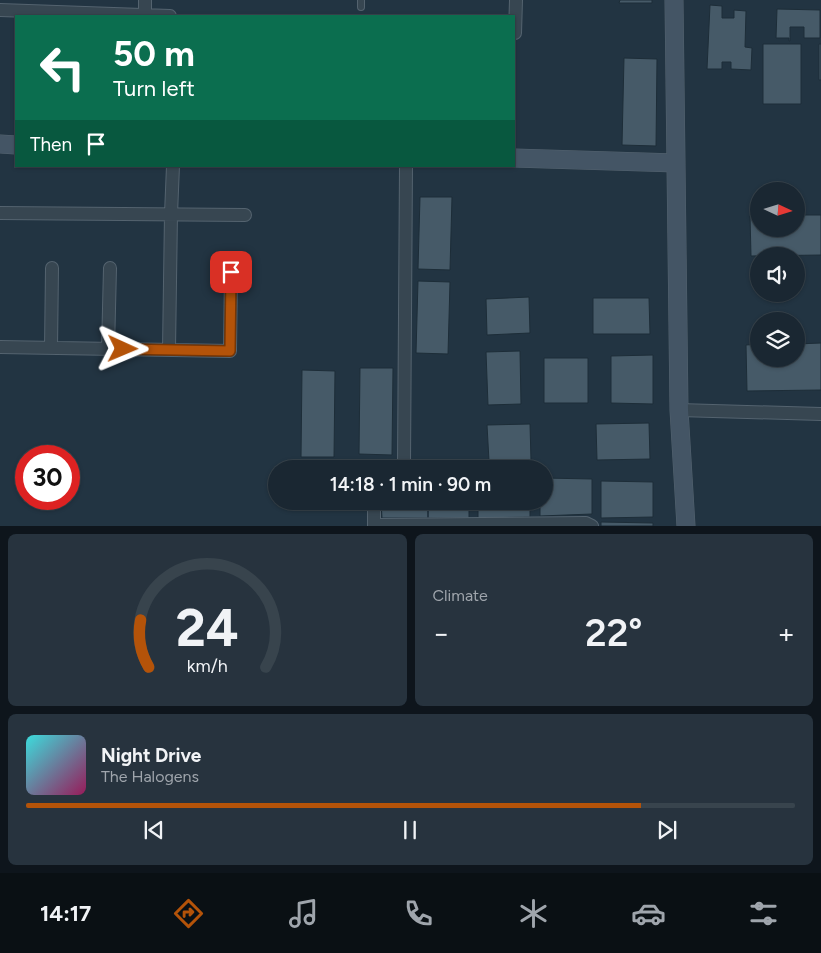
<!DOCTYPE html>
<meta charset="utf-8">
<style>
:root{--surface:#1a2732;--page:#27333e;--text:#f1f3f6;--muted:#9fa5ac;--line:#38444d;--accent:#b45309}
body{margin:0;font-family:Figtree,sans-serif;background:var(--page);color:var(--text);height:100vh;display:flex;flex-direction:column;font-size:19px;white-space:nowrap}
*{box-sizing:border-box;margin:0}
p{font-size:16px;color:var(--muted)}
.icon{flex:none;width:28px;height:28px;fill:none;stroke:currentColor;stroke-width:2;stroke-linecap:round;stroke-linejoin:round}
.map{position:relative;height:526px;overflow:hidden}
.details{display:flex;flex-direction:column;gap:8px;padding:8px;background:#0e151c;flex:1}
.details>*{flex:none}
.top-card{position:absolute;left:15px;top:15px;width:500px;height:152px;border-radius:0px;box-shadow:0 1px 4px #0004,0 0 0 1px var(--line);background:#0b6e4f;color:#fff;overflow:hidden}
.needle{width:32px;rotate:94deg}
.buttons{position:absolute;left:750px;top:182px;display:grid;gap:10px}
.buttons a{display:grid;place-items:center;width:55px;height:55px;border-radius:50%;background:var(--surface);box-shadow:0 1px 4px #0004,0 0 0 1px var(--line);font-size:25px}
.speed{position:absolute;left:15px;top:445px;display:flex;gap:10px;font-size:25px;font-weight:700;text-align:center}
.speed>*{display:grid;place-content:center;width:65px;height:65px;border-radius:50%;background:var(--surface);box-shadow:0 1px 4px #0004,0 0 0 1px var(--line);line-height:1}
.speed .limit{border:8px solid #d22;background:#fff;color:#111}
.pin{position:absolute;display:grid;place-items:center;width:42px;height:42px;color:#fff;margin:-21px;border-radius:10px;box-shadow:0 2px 8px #0006}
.me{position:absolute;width:55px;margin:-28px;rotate:91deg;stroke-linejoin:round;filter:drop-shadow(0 0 4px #0008)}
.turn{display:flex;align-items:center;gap:18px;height:105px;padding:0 15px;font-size:22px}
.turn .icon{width:65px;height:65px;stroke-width:2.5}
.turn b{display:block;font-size:35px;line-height:42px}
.then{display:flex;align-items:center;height:48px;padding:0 15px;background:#0003;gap:10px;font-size:19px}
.big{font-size:38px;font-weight:600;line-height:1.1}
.details .card{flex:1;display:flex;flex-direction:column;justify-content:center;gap:8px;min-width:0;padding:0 18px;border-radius:8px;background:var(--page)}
.details .dial{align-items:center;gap:0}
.dial svg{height:130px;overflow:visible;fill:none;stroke:var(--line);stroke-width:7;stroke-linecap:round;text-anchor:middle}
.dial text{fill:var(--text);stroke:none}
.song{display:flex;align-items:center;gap:15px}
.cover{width:60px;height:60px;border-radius:8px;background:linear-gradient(135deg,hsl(180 70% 55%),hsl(330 70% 35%))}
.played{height:5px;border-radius:2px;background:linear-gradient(90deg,var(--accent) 80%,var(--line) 80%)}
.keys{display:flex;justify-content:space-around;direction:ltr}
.heat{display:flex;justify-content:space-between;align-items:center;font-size:28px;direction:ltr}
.details .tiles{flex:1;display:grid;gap:8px;grid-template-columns:1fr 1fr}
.card:last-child{grid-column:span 2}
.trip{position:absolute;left:268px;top:460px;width:285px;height:50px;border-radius:25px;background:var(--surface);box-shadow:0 1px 4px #0004,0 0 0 1px var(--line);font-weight:600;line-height:50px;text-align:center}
.tab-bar{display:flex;height:80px;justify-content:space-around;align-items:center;background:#0a1014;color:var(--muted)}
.tab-bar .icon{width:35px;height:35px}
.tab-bar .on{color:var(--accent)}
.tab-bar b{font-size:22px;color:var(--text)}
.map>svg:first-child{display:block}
.building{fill:#465a68;stroke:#1d2d38}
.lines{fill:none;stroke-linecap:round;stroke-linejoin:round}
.lane-casing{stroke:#54636f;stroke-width:8}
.street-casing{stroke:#54636f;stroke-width:14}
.secondary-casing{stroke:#54636f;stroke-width:19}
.lane{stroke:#374651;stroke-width:6}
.street{stroke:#374651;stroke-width:12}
.secondary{stroke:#445565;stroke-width:18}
.route-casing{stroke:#753606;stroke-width:12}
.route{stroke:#b45309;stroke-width:9}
</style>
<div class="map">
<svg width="821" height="526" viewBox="0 0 821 526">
<rect width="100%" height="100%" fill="#223442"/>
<path class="building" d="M620 0H652V3H619Z
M710 5 722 6V18H734V10L746 11 745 47 752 48 751 70 731 69V62H722V69H707Z
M777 9 820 10V38H804V27H790V41H789V38H776Z
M763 44H801V104H763Z
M819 44H821V80H819Z
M624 58 657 59 656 146 622 145Z
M420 197H452L450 270 418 269Z
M796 215H821V255L751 256 750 216H759V229H796Z
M418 281 450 282 448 354 416 353Z
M529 297 530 333 487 335 486 299Z
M593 298H649L650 334H593Z
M821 343V390L747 391 746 345 759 344V359H796V344Z
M520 351 521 404 488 405 486 352Z
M653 355V404L611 403V356Z
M544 358H588V403H544Z
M360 368H393L392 455 359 454Z
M302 370 335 371 334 457H301Z
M649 423 650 459 597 460 596 424Z
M530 424 531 460 489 461 487 425Z
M544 478 592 479V514L540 516V501H544Z
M601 481 653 482V517L601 518Z
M381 501H428V518H382Z
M428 501H469V518H428Z
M478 501H530V517L478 518Z
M601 522 653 523V526H601Z"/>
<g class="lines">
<g class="lane-casing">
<path id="lane" d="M361 7V0"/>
</g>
<g class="street-casing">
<path id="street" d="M0 10 170 16
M145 15V0
M514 32 515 33 516 0
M0 213 245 215
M0 347 230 351 231 272
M51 348 52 268
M108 349 110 268
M169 350 171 214 173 166
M679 410 821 414
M404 464 406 166
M374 525 586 523 592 526
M374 526V501"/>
</g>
<g class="secondary-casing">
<path id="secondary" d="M674 0 679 410 686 526
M0 144 16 145
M514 158 676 163"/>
</g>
<use href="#lane" class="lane"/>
<use href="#street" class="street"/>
<use href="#secondary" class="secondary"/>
</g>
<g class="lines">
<g class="route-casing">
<path id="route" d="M123 349 230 351 231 272"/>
</g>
<use href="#route" class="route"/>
</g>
</svg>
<div class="buttons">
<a><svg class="needle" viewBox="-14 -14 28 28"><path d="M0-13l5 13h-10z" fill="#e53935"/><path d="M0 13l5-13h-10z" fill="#9fa5ac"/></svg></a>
<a><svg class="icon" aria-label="sound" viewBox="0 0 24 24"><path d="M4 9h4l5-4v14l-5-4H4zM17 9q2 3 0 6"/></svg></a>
<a><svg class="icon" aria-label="layers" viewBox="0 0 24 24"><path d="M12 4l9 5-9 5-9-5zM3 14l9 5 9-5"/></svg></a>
</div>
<div class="speed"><div class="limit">30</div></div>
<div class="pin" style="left:231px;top:272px;background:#d93025"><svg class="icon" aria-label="arrive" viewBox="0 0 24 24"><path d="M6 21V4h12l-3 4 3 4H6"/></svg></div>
<svg class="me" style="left:123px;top:349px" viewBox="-20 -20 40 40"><path d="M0-17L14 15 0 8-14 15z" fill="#b45309" stroke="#fff" stroke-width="4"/></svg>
<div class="trip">14:18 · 1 min · 90 m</div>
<div class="top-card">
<div class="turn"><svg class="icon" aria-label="left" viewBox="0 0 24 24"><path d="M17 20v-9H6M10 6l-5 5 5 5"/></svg><div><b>50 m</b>Turn left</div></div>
<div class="then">Then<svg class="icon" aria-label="arrive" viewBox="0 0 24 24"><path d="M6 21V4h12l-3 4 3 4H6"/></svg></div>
</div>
</div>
<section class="details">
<div class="tiles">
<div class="card dial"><svg viewBox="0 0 100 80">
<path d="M14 69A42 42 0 1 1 86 69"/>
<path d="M14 69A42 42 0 0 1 9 40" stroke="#b45309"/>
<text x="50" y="56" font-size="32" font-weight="700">24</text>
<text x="50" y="72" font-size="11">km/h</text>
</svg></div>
<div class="card"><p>Climate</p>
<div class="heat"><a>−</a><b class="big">22°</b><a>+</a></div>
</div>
<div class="card">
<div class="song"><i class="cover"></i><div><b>Night Drive</b><p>The Halogens</p></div></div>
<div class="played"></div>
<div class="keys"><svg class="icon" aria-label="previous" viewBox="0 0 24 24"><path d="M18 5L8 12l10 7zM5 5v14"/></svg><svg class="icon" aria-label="pause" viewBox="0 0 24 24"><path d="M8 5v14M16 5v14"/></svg><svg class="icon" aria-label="next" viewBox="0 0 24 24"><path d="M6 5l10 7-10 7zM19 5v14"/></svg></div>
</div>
</div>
</section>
<nav class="tab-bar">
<b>14:17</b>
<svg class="icon on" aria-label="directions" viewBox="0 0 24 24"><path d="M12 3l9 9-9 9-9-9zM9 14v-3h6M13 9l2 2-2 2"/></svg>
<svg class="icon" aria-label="music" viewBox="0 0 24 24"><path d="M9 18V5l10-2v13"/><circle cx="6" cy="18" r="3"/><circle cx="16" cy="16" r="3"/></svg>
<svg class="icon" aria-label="phone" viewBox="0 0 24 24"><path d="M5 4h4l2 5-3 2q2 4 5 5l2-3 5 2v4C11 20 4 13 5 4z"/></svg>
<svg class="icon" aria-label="climate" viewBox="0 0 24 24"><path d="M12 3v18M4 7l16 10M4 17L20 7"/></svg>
<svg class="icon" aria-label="car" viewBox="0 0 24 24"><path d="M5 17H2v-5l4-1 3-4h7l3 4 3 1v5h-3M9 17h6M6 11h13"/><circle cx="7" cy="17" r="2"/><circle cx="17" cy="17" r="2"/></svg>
<svg class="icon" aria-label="filters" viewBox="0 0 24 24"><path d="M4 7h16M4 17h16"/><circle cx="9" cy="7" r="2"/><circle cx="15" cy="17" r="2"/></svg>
</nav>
